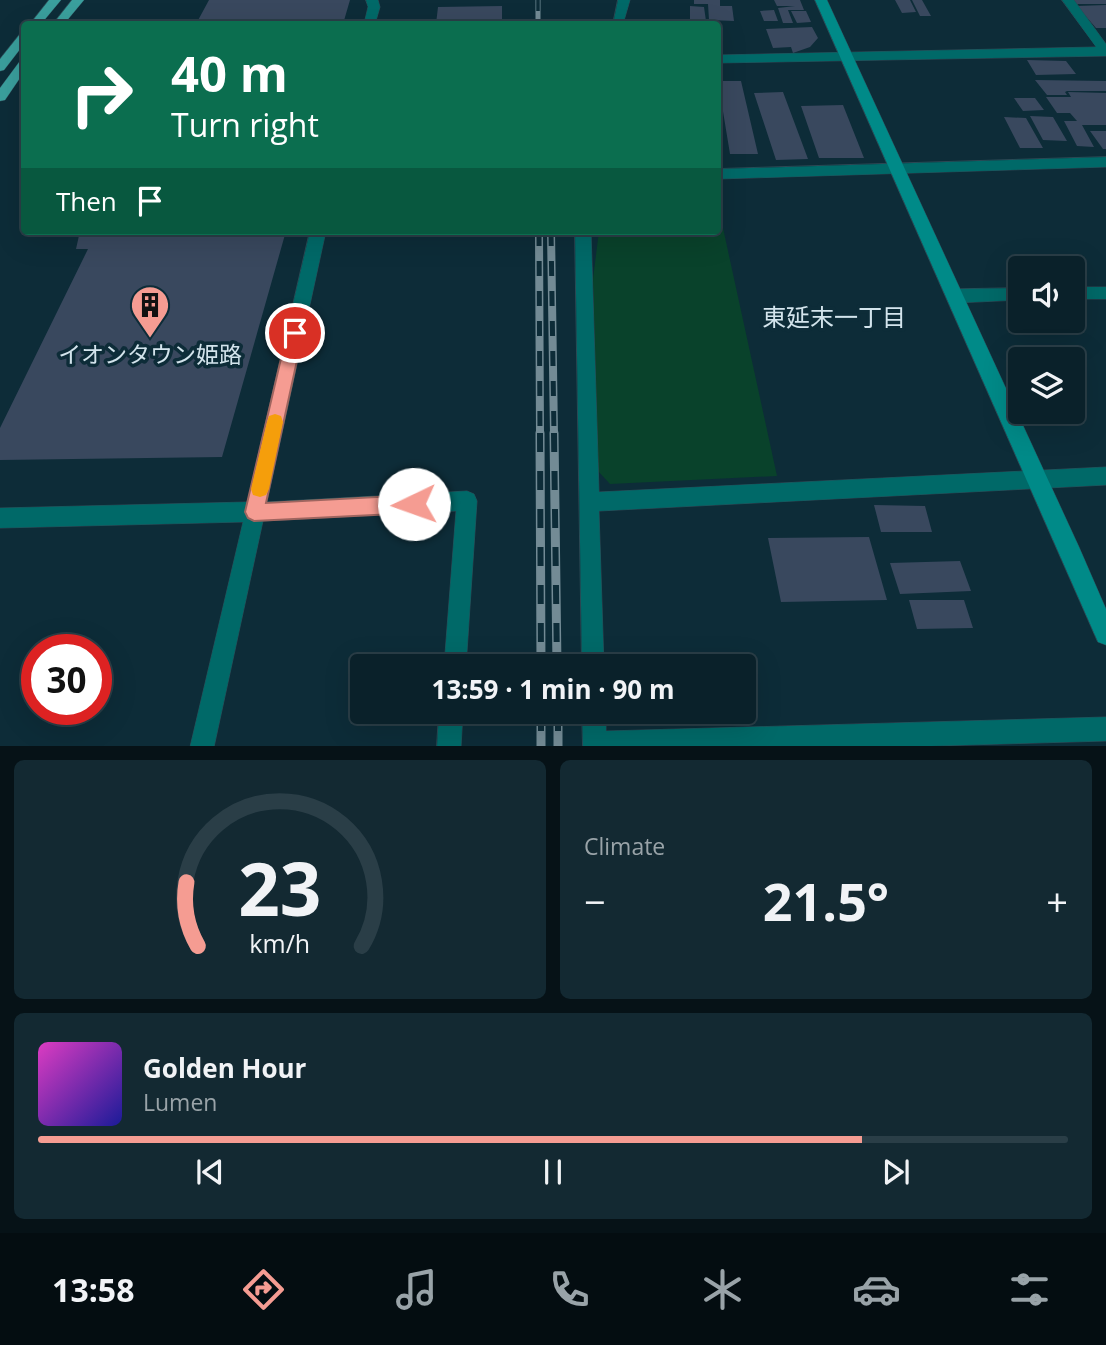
<!DOCTYPE html>
<meta charset="utf-8">
<style>
:root{--surface:#0a212a;--page:#132932;--text:#f1f3f6;--muted:#99a3a8;--line:#2a3e47;--accent:#f59c92}
body{margin:0;font-family:"Open Sans","Noto Sans JP",sans-serif;background:var(--page);color:var(--text);height:100vh;display:flex;flex-direction:column;font-size:26px;white-space:nowrap}
*{box-sizing:border-box;margin:0}
p{font-size:23px;color:var(--muted)}
.icon{flex:none;width:38px;height:38px;fill:none;stroke:currentColor;stroke-width:2;stroke-linecap:round;stroke-linejoin:round}
.map{position:relative;height:746px;overflow:hidden}
.side{display:flex;flex-direction:column;gap:14px;padding:14px;background:#061217;flex:1}
.side>*{flex:none}
.guide{position:absolute;left:21px;top:21px;width:700px;height:214px;border-radius:7px;box-shadow:0 7px 28px #0002,0 0 0 2px var(--line);background:#0b6e4f;color:#fff;overflow:hidden}
.fabs{position:absolute;left:1008px;top:256px;display:grid;gap:14px}
.fabs a{display:grid;place-items:center;width:77px;height:77px;border-radius:7px;background:var(--surface);box-shadow:0 7px 28px #0002,0 0 0 2px var(--line);font-size:35px}
.speed{position:absolute;left:21px;top:634px;display:flex;gap:14px;font-size:35px;font-weight:700;text-align:center}
.speed>*{display:grid;place-content:center;width:91px;height:91px;border-radius:50%;background:var(--surface);box-shadow:0 7px 28px #0002,0 0 0 2px var(--line);line-height:1}
.speed .limit{border:10px solid #d22;background:#fff;color:#111}
.pin{position:absolute;display:grid;place-items:center;width:60px;height:60px;color:#fff;margin:-30px;border:4px solid #fff;border-radius:50%;box-shadow:0 2px 7px #0007}
.me{position:absolute;width:77px;margin:-38px;rotate:267deg;stroke-linejoin:round;filter:drop-shadow(0 0 5px #0008)}
.turn{display:flex;align-items:center;gap:24px;height:147px;padding:0 35px;font-size:32px}
.turn .icon{width:91px;height:91px;stroke-width:2.5}
.turn b{display:block;font-size:49px;line-height:60px}
.then{display:flex;align-items:center;height:66px;padding:0 35px;background:#0003;gap:14px;font-size:26px}
.big{font-size:52px;font-weight:700;line-height:1.1}
.side .tile{flex:1;display:flex;flex-direction:column;justify-content:center;gap:10px;min-width:0;padding:0 24px;border-radius:10px;background:var(--page)}
.side .dial{align-items:center;gap:0}
.dial svg{height:182px;overflow:visible;fill:none;stroke:var(--line);stroke-width:7;stroke-linecap:round;text-anchor:middle}
.dial text{fill:var(--text);stroke:none}
.song{display:flex;align-items:center;gap:21px}
.cover{width:84px;height:84px;border-radius:10px;background:linear-gradient(135deg,hsl(310 70% 55%),hsl(240 70% 35%))}
.played{height:7px;border-radius:4px;background:linear-gradient(90deg,var(--accent) 80%,var(--line) 80%)}
.keys{display:flex;justify-content:space-around;direction:ltr}
.heat{display:flex;justify-content:space-between;align-items:center;font-size:38px;direction:ltr}
.side .tiles{flex:1;display:grid;gap:14px;grid-template-columns:1fr 1fr}
.tile:last-child{grid-column:span 2}
.trip{position:absolute;left:350px;top:654px;width:406px;height:70px;border-radius:7px;background:var(--surface);box-shadow:0 7px 28px #0002,0 0 0 2px var(--line);font-weight:700;line-height:70px;text-align:center}
.tabs{display:flex;height:112px;justify-content:space-around;align-items:center;background:#040d11;color:var(--muted)}
.tabs .icon{width:49px;height:49px}
.tabs .active{color:var(--accent)}
.tabs b{font-size:32px;color:var(--text)}
.map>svg:first-child{display:block}
.green{fill:#09422b}
.building{fill:#39485e}
.lines{fill:none;stroke-linecap:round;stroke-linejoin:round}
.street-casing{stroke:#2d4955;stroke-width:1}
.secondary-casing{stroke:#2d4955;stroke-width:1}
.primary-casing{stroke:#2d4955;stroke-width:1}
.street{fill:#006968;fill-rule:evenodd}
.secondary{fill:#008a88;fill-rule:evenodd}
.primary{fill:#3a9f9d;fill-rule:evenodd}
.rail-far2-casing{stroke:#738b95;stroke-width:5}
.rail-far1-casing{stroke:#738b95;stroke-width:8}
.rail-casing{stroke:#738b95;stroke-width:9}
.rail-far2{stroke:#0d2c38;stroke-width:3.5;stroke-dasharray:11;stroke-linecap:butt}
.rail-far1{stroke:#0d2c38;stroke-width:5;stroke-dasharray:15;stroke-linecap:butt}
.rail{stroke:#0d2c38;stroke-width:6;stroke-dasharray:19;stroke-linecap:butt}
.route{fill:#f59c92;stroke:#9f655f;stroke-width:2}
.slow{fill:#f59e0b}
.labels{text-anchor:middle;dominant-baseline:central;stroke-width:7;stroke-linejoin:round;paint-order:stroke}
.poi-label{font-size:23px;fill:#d3e4ec;stroke:#0d2c38}
.neighbourhood-label{font-size:24px;fill:#d3e4ec;stroke:#0d2c38}
</style>
<div class="map">
<svg width="1106" height="747" viewBox="0 0 1106 747">
<rect width="100%" height="100%" fill="#0d2c38"/>
<path class="green" d="M718 205 777 476 610 484 598 471 593 279 599 231H718Z"/>
<path class="building" d="M209 0H350L343 24H196Z
M694 0H720V6H732L734 21 709 20 708 4H694Z
M774 0H800L804 10H788L793 23H783L778 8 795 6H777Z
M895 0H910L916 12 902 13Z
M912 0H922L931 16H920Z
M1073 0H1106V4H1076Z
M1106 5V28H1096L1077 6Z
M502 6V24H436L438 7Z
M690 6 704 7 706 21 690 20Z
M774 10 778 21H764L760 11Z
M791 11H806L811 22 797 23Z
M812 27 818 38 810 47 793 53 791 47 773 48 766 29Z
M1027 60 1066 61 1076 74 1036 75Z
M1035 80 1106 81V91H1067L1065 92 1067 95H1047Z
M718 81H741L758 154H730Z
M783 92 808 159 776 160 754 93Z
M1068 92 1106 93V125H1082L1094 147 1077 146 1064 121H1077L1070 113H1057L1046 97H1071Z
M1014 98H1035L1044 110 1023 111Z
M843 105 864 158H819L801 106Z
M1030 116 1053 117 1067 141 1043 140Z
M1004 117 1026 118 1043 148H1020Z
M1090 131H1106V149H1103Z
M80 231H286L222 457 0 460V428L88 249H76Z
M874 505 925 506 932 532H881Z
M869 537 887 600 781 602 768 538Z
M960 561 971 591 900 594 890 563Z
M909 600H964L973 628 917 629Z"/>
<g class="lines">
<g class="street-casing">
<path id="street" d="M366 0H378L380 7 375 24H364L368 7Z
M618 0H630L623 24H613Z
M1062 0H1074L1106 44V56L718 63V55L1096 47Z
M1106 157V167L718 179V169Z
M310 231H326L267 502 467 491 474 494 477 501 466 667H444L456 511 263 521 214 747H190L243 522 0 528V508L247 502Z
M575 231H591L599 492 1106 467V485L599 511 604 667H582Z
M1073 287H1106V299H1073Z
M1020 288V300L955 303 949 301 947 296 949 291 955 289Z
M439 712H463L461 747H437Z
M582 712H606V731L1106 717V741L897 747H583Z"/>
</g>
<g class="secondary-casing">
<path id="secondary" d="M815 0H827L1079 547 1106 609V645L1098 642Z"/>
</g>
<g class="primary-casing">
<path id="primary" d="M49 0H61L41 24H30Z
M72 0H84L64 24H53Z
M20 34H24V44L4 70 0 71V59Z
M24 60V72L5 100 0 101V88L20 61Z"/>
</g>
<use href="#street" class="street"/>
<use href="#secondary" class="secondary"/>
<use href="#primary" class="primary"/>
<g class="rail-far2-casing">
<path id="rail-far2" d="M538 0V24"/>
</g>
<g class="rail-far1-casing">
<path id="rail-far1" d="M539 231 540 435
M551 231 554 435"/>
</g>
<g class="rail-casing">
<path id="rail" d="M540 433 541 667
M554 433 557 667
M541 712V747
M558 712V747"/>
</g>
<use href="#rail-far2" class="rail-far2"/>
<use href="#rail-far1" class="rail-far1"/>
<use href="#rail" class="rail"/>
</g>
<path class="route" d="M295 327 303 333 266 503 414 495 420 498 423 504 420 510 414 513 254 521 248 518 245 512 287 333Z"/>
<path class="slow" d="M275 414 281 416 283 422 269 489 266 495 260 497 253 495 251 489 267 422 269 416Z"/>
<defs>
<g id="building-pin" transform="scale(2.0125)"><path d="M0 17L-7.5 6A9.5 9.5 0 1 1 7.5 6Z" fill="#f59c92" stroke="#0d2c38"/><path d="M-4-6H4V6H1V3H-1V6H-4ZM-2.5-4.3h1.7v1.8h-1.7ZM.8-4.3h1.7v1.8H.8ZM-2.5-1h1.7V.8h-1.7ZM.8-1h1.7V.8H.8Z" fill="#111"/></g>
</defs>
<g fill-rule="evenodd">
<use href="#building-pin" x="150" y="305"/>
</g>
<g class="labels">
<g class="poi-label">
<text x="150" y="354">イオンタウン姫路</text>
</g>
<g class="neighbourhood-label">
<text x="834" y="316">東延末一丁目</text>
</g>
</g>
</svg>
<div class="fabs">
<a><svg class="icon" aria-label="sound" viewBox="0 0 24 24"><path d="M4 9h4l5-4v14l-5-4H4zM17 9q2 3 0 6"/></svg></a>
<a><svg class="icon" aria-label="layers" viewBox="0 0 24 24"><path d="M12 4l9 5-9 5-9-5zM3 14l9 5 9-5"/></svg></a>
</div>
<div class="speed"><div class="limit">30</div></div>
<div class="pin" style="left:295px;top:333px;background:#d93025"><svg class="icon" aria-label="arrive" viewBox="0 0 24 24"><path d="M6 21V4h12l-3 4 3 4H6"/></svg></div>
<svg class="me" style="left:414px;top:504px" viewBox="-20 -20 40 40"><circle r="19" fill="#fff"/><path d="M0-13L10 11 0 6-10 11z" fill="#f59c92"/></svg>
<div class="trip">13:59 · 1 min · 90 m</div>
<div class="guide">
<div class="turn"><svg class="icon" aria-label="right" viewBox="0 0 24 24"><path d="M7 20v-9h11M14 6l5 5-5 5"/></svg><div><b>40 m</b>Turn right</div></div>
<div class="then">Then<svg class="icon" aria-label="arrive" viewBox="0 0 24 24"><path d="M6 21V4h12l-3 4 3 4H6"/></svg></div>
</div>
</div>
<section class="side">
<div class="tiles">
<div class="tile dial"><svg viewBox="0 0 100 80">
<path d="M14 69A42 42 0 1 1 86 69"/>
<path d="M14 69A42 42 0 0 1 9 41" stroke="#f59c92"/>
<text x="50" y="56" font-size="32" font-weight="700">23</text>
<text x="50" y="72" font-size="11">km/h</text>
</svg></div>
<div class="tile"><p>Climate</p>
<div class="heat"><a>−</a><b class="big">21.5°</b><a>+</a></div>
</div>
<div class="tile">
<div class="song"><i class="cover"></i><div><b>Golden Hour</b><p>Lumen</p></div></div>
<div class="played"></div>
<div class="keys"><svg class="icon" aria-label="previous" viewBox="0 0 24 24"><path d="M18 5L8 12l10 7zM5 5v14"/></svg><svg class="icon" aria-label="pause" viewBox="0 0 24 24"><path d="M8 5v14M16 5v14"/></svg><svg class="icon" aria-label="next" viewBox="0 0 24 24"><path d="M6 5l10 7-10 7zM19 5v14"/></svg></div>
</div>
</div>
</section>
<nav class="tabs">
<b>13:58</b>
<svg class="icon active" aria-label="directions" viewBox="0 0 24 24"><path d="M12 3l9 9-9 9-9-9zM9 14v-3h6M13 9l2 2-2 2"/></svg>
<svg class="icon" aria-label="music" viewBox="0 0 24 24"><path d="M9 18V5l10-2v13"/><circle cx="6" cy="18" r="3"/><circle cx="16" cy="16" r="3"/></svg>
<svg class="icon" aria-label="phone" viewBox="0 0 24 24"><path d="M5 4h4l2 5-3 2q2 4 5 5l2-3 5 2v4C11 20 4 13 5 4z"/></svg>
<svg class="icon" aria-label="climate" viewBox="0 0 24 24"><path d="M12 3v18M4 7l16 10M4 17L20 7"/></svg>
<svg class="icon" aria-label="car" viewBox="0 0 24 24"><path d="M5 17H2v-5l4-1 3-4h7l3 4 3 1v5h-3M9 17h6M6 11h13"/><circle cx="7" cy="17" r="2"/><circle cx="17" cy="17" r="2"/></svg>
<svg class="icon" aria-label="filters" viewBox="0 0 24 24"><path d="M4 7h16M4 17h16"/><circle cx="9" cy="7" r="2"/><circle cx="15" cy="17" r="2"/></svg>
</nav>
